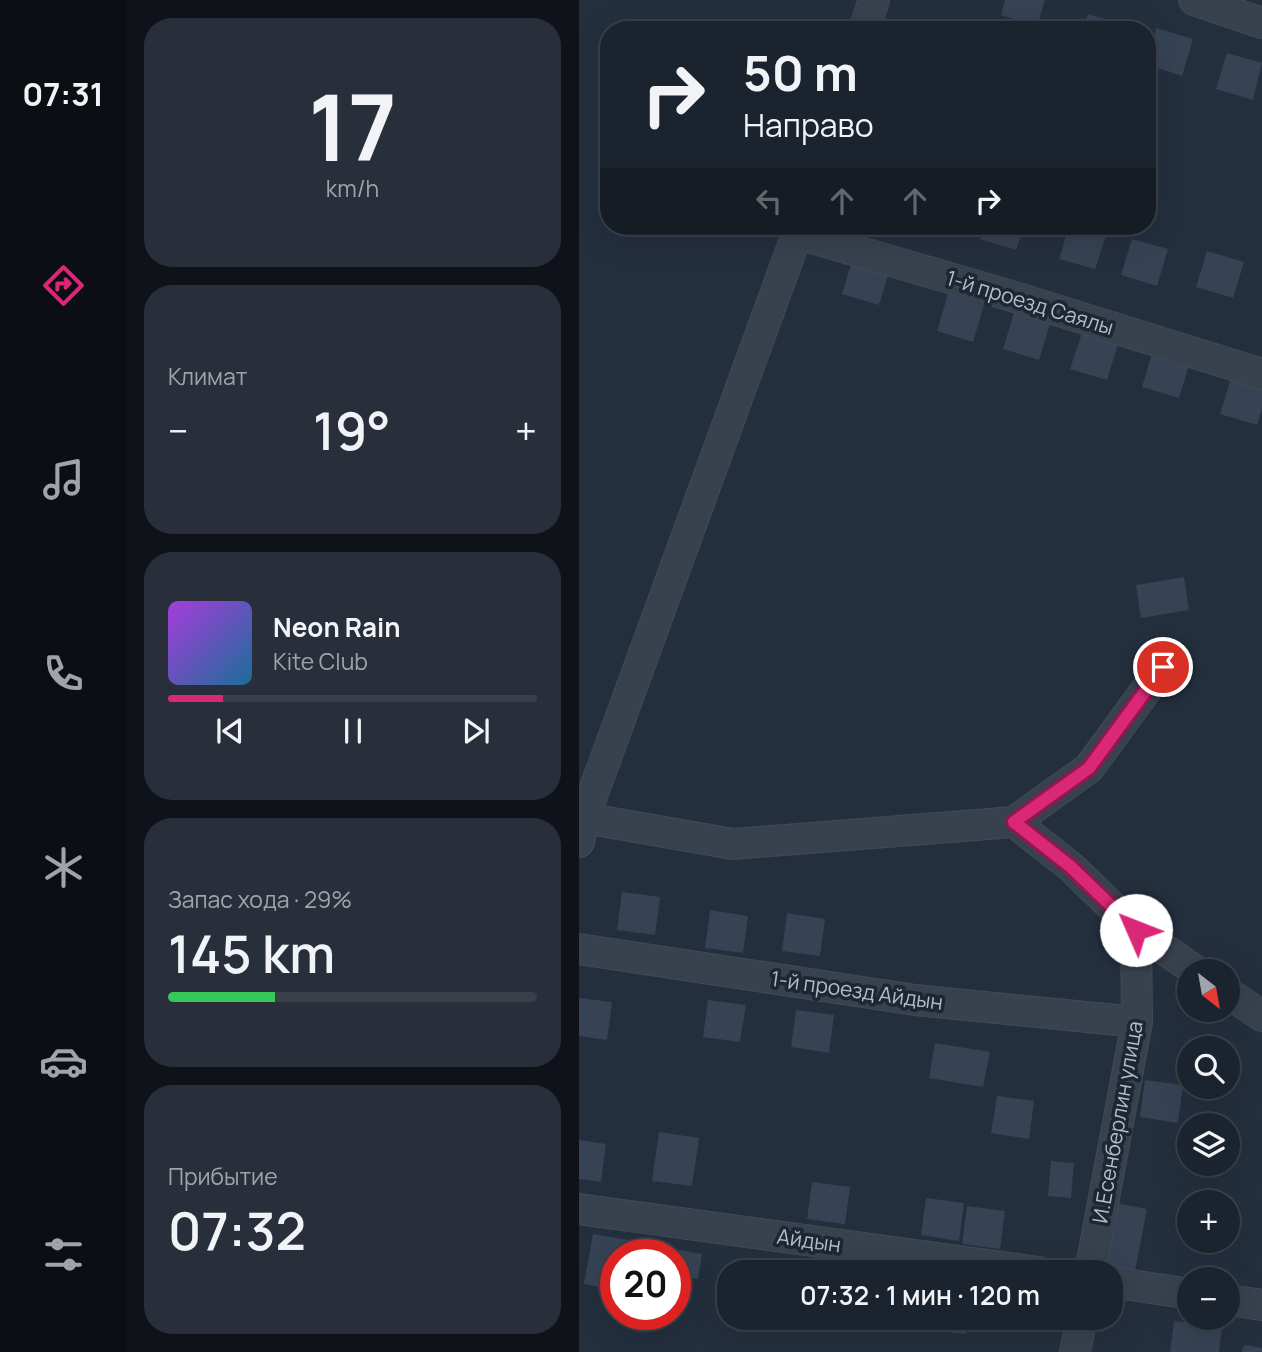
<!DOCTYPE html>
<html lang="ru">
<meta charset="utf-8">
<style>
:root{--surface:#1b232e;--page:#282f3a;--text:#f1f3f6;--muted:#a0a4aa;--line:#39404a;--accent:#db2777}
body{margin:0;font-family:Manrope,sans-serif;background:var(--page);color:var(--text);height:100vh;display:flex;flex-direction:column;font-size:26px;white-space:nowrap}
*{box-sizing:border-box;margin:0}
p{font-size:23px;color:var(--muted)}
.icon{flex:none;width:38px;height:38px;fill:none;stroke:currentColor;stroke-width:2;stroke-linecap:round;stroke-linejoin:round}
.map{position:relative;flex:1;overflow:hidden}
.details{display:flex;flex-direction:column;gap:18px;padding:18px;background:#0f1319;width:453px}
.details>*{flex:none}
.top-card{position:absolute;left:21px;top:21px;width:556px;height:214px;border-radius:28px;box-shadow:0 7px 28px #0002,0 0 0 2px var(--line);background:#1b232e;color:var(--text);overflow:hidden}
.needle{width:46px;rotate:149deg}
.buttons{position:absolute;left:598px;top:959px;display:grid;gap:14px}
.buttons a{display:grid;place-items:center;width:63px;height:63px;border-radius:50%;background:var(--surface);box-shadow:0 7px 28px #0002,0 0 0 2px var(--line);font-size:35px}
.speed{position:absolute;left:21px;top:1239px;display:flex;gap:14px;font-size:35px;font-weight:700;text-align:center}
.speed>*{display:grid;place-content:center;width:91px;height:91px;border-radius:50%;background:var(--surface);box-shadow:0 7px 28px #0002,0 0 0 2px var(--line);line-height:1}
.speed .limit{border:10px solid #d22;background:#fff;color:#111}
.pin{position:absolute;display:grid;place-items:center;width:60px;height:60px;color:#fff;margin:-30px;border:4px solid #fff;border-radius:50%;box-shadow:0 2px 7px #0007}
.me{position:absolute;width:77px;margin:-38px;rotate:314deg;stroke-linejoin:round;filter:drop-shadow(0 0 5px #0008)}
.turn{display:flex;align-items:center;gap:24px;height:147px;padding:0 28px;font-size:32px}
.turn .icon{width:91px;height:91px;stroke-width:2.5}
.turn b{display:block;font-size:49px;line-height:60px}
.lanes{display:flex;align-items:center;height:66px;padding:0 28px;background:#0003;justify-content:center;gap:35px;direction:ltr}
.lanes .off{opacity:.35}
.big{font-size:52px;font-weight:600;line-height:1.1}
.details .widget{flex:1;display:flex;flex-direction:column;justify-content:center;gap:10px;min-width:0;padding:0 24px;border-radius:28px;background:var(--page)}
.details .dial{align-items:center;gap:0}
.dial b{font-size:91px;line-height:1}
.song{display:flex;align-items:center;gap:21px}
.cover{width:84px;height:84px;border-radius:10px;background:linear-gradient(135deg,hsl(280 70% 55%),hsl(200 70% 35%))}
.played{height:7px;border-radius:4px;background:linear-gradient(90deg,var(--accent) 15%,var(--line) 15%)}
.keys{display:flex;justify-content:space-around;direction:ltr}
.heat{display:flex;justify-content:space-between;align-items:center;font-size:38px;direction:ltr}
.charge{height:10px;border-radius:5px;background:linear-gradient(90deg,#34c759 29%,var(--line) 0)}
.trip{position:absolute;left:138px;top:1260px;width:406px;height:70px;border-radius:28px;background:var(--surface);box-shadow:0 7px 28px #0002,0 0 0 2px var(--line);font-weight:600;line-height:70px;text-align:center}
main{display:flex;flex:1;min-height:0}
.dock{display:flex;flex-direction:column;width:126px;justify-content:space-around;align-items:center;background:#0b0e12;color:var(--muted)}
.dock .icon{width:49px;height:49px}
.dock .current{color:var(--accent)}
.dock b{font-size:32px;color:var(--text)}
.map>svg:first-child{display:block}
.building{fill:#364354}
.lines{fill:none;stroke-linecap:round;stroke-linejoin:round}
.minor-casing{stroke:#414a57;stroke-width:32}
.minor{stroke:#38414e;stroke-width:30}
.route-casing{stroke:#8e194d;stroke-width:18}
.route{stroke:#db2777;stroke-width:12}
.labels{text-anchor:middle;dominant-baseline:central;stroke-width:7;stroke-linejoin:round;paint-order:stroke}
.street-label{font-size:21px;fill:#b4bcc9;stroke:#1d2633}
</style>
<main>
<nav class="dock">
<b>07:31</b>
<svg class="icon current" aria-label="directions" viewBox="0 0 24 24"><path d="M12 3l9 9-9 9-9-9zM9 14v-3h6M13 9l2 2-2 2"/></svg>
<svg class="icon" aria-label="music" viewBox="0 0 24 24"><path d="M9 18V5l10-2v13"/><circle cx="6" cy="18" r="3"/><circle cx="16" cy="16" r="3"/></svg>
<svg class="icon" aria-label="phone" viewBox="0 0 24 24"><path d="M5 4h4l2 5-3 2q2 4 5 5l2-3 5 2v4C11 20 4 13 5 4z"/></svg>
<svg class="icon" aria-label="climate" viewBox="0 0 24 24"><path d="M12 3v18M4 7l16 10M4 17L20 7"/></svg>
<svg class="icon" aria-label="car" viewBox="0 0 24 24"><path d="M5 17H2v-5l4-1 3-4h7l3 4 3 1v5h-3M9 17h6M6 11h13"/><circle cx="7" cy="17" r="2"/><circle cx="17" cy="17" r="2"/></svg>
<svg class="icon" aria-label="filters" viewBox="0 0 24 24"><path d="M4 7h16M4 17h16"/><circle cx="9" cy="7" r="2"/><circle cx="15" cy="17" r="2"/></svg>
</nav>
<section class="details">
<div class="widget dial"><b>17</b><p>km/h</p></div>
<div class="widget"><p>Климат</p>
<div class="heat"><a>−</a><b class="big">19°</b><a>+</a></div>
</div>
<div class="widget">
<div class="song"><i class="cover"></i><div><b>Neon Rain</b><p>Kite Club</p></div></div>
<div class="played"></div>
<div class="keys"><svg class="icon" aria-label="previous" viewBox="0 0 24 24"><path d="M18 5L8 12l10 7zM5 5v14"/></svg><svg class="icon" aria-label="pause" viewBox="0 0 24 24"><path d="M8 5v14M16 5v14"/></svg><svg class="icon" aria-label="next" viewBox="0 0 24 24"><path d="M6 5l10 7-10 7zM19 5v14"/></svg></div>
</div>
<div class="widget"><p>Запас хода · 29%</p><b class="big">145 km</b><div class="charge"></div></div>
<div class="widget"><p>Прибытие</p><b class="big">07:32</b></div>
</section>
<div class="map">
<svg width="683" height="1352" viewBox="0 0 683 1352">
<rect width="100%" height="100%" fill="#242f3e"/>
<path class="building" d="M426 0H466L458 26 422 15Z
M509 14 546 25 544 30H504Z
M577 28 614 39 603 76 569 65Z
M648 53 683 63 674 100 637 89Z
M405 226H445L437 250 401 239Z
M490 226H503L528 233 516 269 480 259Z
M553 239 589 249 578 286 542 275Z
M628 251 665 262 654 298 617 287Z
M274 258 311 269 300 305 263 294Z
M369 294 405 305 394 342 358 331Z
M435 313 471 324 460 360 424 349Z
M503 333 539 344 528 380 491 369Z
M574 350 611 362 600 398 563 387Z
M652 378 683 387V409L678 425 641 414Z
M605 577 610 610 562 618 557 585Z
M43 892 81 897 76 935 38 930Z
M131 910 169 916 164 953 126 948Z
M208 913 246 919 241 956 203 951Z
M0 998 33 1002 28 1040 0 1036Z
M129 1000 167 1005 161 1042 124 1037Z
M217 1010 255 1015 250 1053 212 1047Z
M356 1043 411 1052 404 1087 350 1078Z
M566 1080 604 1085 599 1123 561 1117Z
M418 1096 455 1101 450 1139 412 1133Z
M80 1132 120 1138 113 1186 73 1181Z
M0 1140 27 1144 22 1182 0 1179Z
M472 1161 495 1163 492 1198 469 1196Z
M233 1182 271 1187 266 1224 228 1219Z
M347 1198 385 1203 380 1241 342 1235Z
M537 1203 568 1209 555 1276 524 1270Z
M388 1206 426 1211 421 1249 383 1244Z
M14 1234 62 1242 60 1255H37V1290L5 1284Z
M88 1248 123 1254 119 1279 96 1275V1255H87Z
M160 1262 187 1264 186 1272H159Z
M215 1266 244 1271V1272H214Z
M262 1318H294L292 1330 261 1324Z
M362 1318H390L387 1334 360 1331Z
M595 1321 643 1327 640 1352H591Z
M665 1345 683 1348V1352H663Z"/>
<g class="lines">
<g class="minor-casing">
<path id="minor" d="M615 0 683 23
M285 30 295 0
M219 234 429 295 683 374
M0 812 5 818 154 844 435 822 492 867 557 930 617 971
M435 822 510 768 584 667
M0 842 5 818 221 226
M0 949 336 1000 558 1022
M649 993 683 1016
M0 1209 460 1272
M511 1272 558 1022 557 930
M532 1282 611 1294
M649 1300 683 1305
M496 1352 503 1318"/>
</g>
<use href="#minor" class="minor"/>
</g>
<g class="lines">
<g class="route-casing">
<path id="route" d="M557 930 492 867 435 822 510 768 584 667"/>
</g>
<use href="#route" class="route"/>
</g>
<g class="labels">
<g class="street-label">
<text transform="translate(451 302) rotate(17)">1-й проезд Саялы</text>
<text transform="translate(278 990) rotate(8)">1-й проезд Айдын</text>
<text transform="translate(538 1122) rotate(-80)">И.Есенберлин улица</text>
<text transform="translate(230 1240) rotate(8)">Айдын</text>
</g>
</g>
</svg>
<div class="buttons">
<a><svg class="needle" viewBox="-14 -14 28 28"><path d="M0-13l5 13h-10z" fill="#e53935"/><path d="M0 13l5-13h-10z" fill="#a0a4aa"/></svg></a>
<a><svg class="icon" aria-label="search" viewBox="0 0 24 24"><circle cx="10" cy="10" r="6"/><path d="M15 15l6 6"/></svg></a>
<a><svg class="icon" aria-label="layers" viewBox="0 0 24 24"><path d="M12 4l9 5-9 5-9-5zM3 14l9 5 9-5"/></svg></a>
<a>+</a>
<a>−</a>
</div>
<div class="speed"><div class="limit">20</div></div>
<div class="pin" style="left:584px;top:667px;background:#d93025"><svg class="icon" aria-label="arrive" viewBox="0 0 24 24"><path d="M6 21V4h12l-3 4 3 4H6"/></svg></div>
<svg class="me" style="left:557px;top:930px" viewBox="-20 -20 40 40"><circle r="19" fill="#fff"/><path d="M0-13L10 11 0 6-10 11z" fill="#db2777"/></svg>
<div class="trip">07:32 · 1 мин · 120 m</div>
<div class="top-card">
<div class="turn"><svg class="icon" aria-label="right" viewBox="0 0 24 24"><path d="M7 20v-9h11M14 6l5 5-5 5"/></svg><div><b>50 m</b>Направо</div></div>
<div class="lanes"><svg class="icon off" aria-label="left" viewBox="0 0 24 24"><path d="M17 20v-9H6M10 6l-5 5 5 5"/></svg><svg class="icon off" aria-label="ahead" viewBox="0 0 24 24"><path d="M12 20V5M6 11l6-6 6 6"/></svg><svg class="icon off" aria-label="ahead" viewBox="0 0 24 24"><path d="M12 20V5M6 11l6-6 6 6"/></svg><svg class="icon" aria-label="right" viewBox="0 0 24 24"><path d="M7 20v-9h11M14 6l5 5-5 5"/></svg></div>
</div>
</div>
</main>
